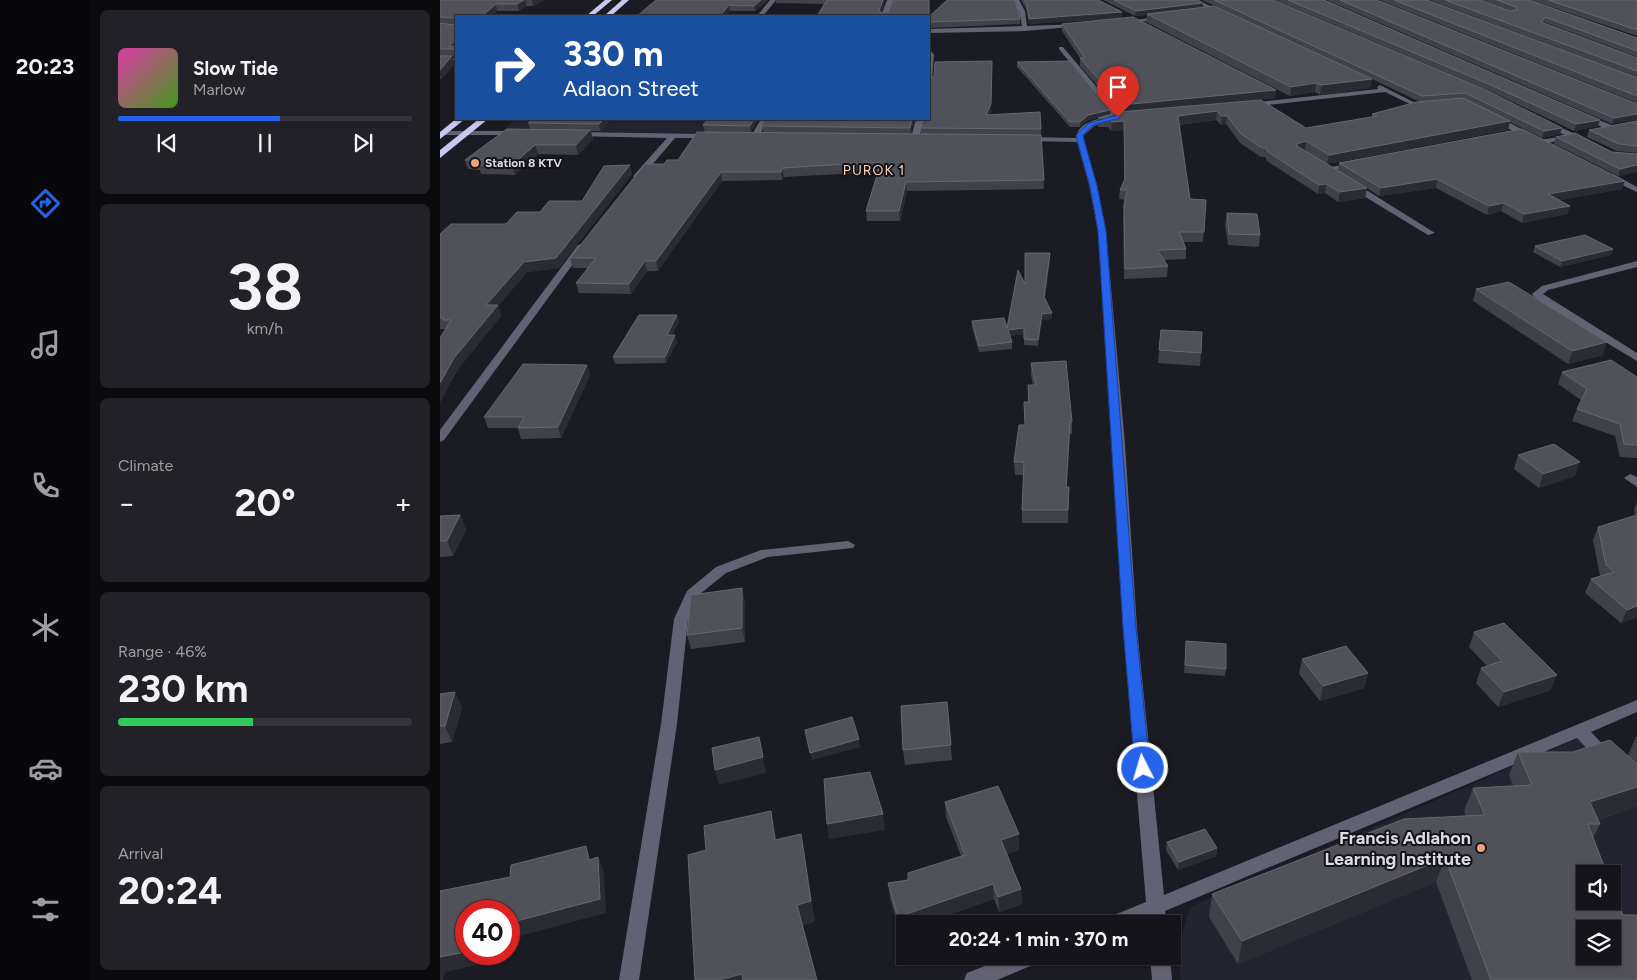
<!DOCTYPE html>
<meta charset="utf-8">
<style>
:root{--surface:#14141a;--page:#212127;--text:#f1f3f6;--muted:#9d9ea2;--line:#333339;--accent:#2563eb}
body{margin:0;font-family:Figtree,sans-serif;background:var(--page);color:var(--text);height:100vh;display:flex;flex-direction:column;font-size:19px;white-space:nowrap}
*{box-sizing:border-box;margin:0}
p{font-size:16px;color:var(--muted)}
.icon{flex:none;width:28px;height:28px;fill:none;stroke:currentColor;stroke-width:2;stroke-linecap:round;stroke-linejoin:round}
.map{position:relative;flex:1;overflow:hidden}
.sheet{display:flex;flex-direction:column;gap:10px;padding:10px;background:#0b0b0e;width:350px}
.sheet>*{flex:none}
.top-card{position:absolute;left:15px;top:15px;width:475px;height:105px;border-radius:0px;box-shadow:0 1px 4px #0004,0 0 0 1px var(--line);background:#1a4fa0;color:#fff;overflow:hidden}
.controls{position:absolute;left:1136px;top:865px;display:grid;gap:10px}
.controls a{display:grid;place-items:center;width:45px;height:45px;border-radius:0px;background:var(--surface);box-shadow:0 1px 4px #0004,0 0 0 1px var(--line);font-size:25px}
.speed{position:absolute;left:15px;top:900px;display:flex;gap:10px;font-size:25px;font-weight:700;text-align:center}
.speed>*{display:grid;place-content:center;width:65px;height:65px;border-radius:50%;background:var(--surface);box-shadow:0 1px 4px #0004,0 0 0 1px var(--line);line-height:1}
.speed .limit{border:8px solid #d22;background:#fff;color:#111}
.pin{position:absolute;display:grid;place-items:center;width:42px;height:42px;color:#fff;margin:-51px -21px;border-radius:50% 50% 50% 0;rotate:-45deg;box-shadow:0 0 5px #0007}
.pin .icon{rotate:45deg}
.me{position:absolute;width:55px;margin:-28px;rotate:355deg;stroke-linejoin:round;filter:drop-shadow(0 0 4px #0008)}
.turn{display:flex;align-items:center;gap:18px;height:105px;padding:0 25px;font-size:22px}
.turn .icon{width:65px;height:65px;stroke-width:2.5}
.turn b{display:block;font-size:35px;line-height:42px}
.big{font-size:38px;font-weight:700;line-height:1.1}
.sheet .widget{flex:1;display:flex;flex-direction:column;justify-content:center;gap:8px;min-width:0;padding:0 18px;border-radius:8px;background:var(--page)}
.sheet .dial{align-items:center;gap:0}
.dial b{font-size:65px;line-height:1}
.song{display:flex;align-items:center;gap:15px}
.cover{width:60px;height:60px;border-radius:8px;background:linear-gradient(135deg,hsl(320 70% 55%),hsl(100 70% 35%))}
.played{height:5px;border-radius:2px;background:linear-gradient(90deg,var(--accent) 55%,var(--line) 55%)}
.keys{display:flex;justify-content:space-around;direction:ltr}
.heat{display:flex;justify-content:space-between;align-items:center;font-size:28px;direction:ltr}
.charge{height:8px;border-radius:4px;background:linear-gradient(90deg,#34c759 46%,var(--line) 0)}
.trip{position:absolute;left:456px;top:915px;width:285px;height:50px;border-radius:0px;background:var(--surface);box-shadow:0 1px 4px #0004,0 0 0 1px var(--line);font-weight:700;line-height:50px;text-align:center}
main{display:flex;flex:1;min-height:0}
.menu{display:flex;flex-direction:column;width:90px;justify-content:space-around;align-items:center;background:#08080a;color:var(--muted)}
.menu .icon{width:35px;height:35px}
.menu .on{color:var(--accent)}
.menu b{font-size:22px;color:var(--text)}
.map>svg:first-child{display:block}
.built{fill:#242431;fill-rule:evenodd}
.lines{fill:none;stroke-linecap:round;stroke-linejoin:round}
.minor{fill:#636274;fill-rule:evenodd}
.highway{fill:#c8c7f2;fill-rule:evenodd}
.wall{fill:#414149}
.shaded-wall{fill:#2b2b33}
.building{fill:#51515a;stroke:#67676f;fill-rule:evenodd}
.route{fill:#2563eb;stroke:#184099}
.poi-dot{fill:#efa378;stroke:#12121a;stroke-width:2}
.labels{text-anchor:middle;dominant-baseline:central;stroke-width:4;stroke-linejoin:round;paint-order:stroke}
.far-poi-label{font-size:12px;font-weight:bold;fill:#dbdbe1;stroke:#12121a;text-anchor:start}
.far-neighbourhood-label{font-size:14px;letter-spacing:1px;fill:#fdd0b8;stroke:#12121a}
.near-poi-label{font-size:18px;font-weight:bold;fill:#dbdbe1;stroke:#12121a;text-anchor:end}
</style>
<main>
<nav class="menu">
<b>20:23</b>
<svg class="icon on" aria-label="directions" viewBox="0 0 24 24"><path d="M12 3l9 9-9 9-9-9zM9 14v-3h6M13 9l2 2-2 2"/></svg>
<svg class="icon" aria-label="music" viewBox="0 0 24 24"><path d="M9 18V5l10-2v13"/><circle cx="6" cy="18" r="3"/><circle cx="16" cy="16" r="3"/></svg>
<svg class="icon" aria-label="phone" viewBox="0 0 24 24"><path d="M5 4h4l2 5-3 2q2 4 5 5l2-3 5 2v4C11 20 4 13 5 4z"/></svg>
<svg class="icon" aria-label="climate" viewBox="0 0 24 24"><path d="M12 3v18M4 7l16 10M4 17L20 7"/></svg>
<svg class="icon" aria-label="car" viewBox="0 0 24 24"><path d="M5 17H2v-5l4-1 3-4h7l3 4 3 1v5h-3M9 17h6M6 11h13"/><circle cx="7" cy="17" r="2"/><circle cx="17" cy="17" r="2"/></svg>
<svg class="icon" aria-label="filters" viewBox="0 0 24 24"><path d="M4 7h16M4 17h16"/><circle cx="9" cy="7" r="2"/><circle cx="15" cy="17" r="2"/></svg>
</nav>
<section class="sheet">
<div class="widget">
<div class="song"><i class="cover"></i><div><b>Slow Tide</b><p>Marlow</p></div></div>
<div class="played"></div>
<div class="keys"><svg class="icon" aria-label="previous" viewBox="0 0 24 24"><path d="M18 5L8 12l10 7zM5 5v14"/></svg><svg class="icon" aria-label="pause" viewBox="0 0 24 24"><path d="M8 5v14M16 5v14"/></svg><svg class="icon" aria-label="next" viewBox="0 0 24 24"><path d="M6 5l10 7-10 7zM19 5v14"/></svg></div>
</div>
<div class="widget dial"><b>38</b><p>km/h</p></div>
<div class="widget"><p>Climate</p>
<div class="heat"><a>−</a><b class="big">20°</b><a>+</a></div>
</div>
<div class="widget"><p>Range · 46%</p><b class="big">230 km</b><div class="charge"></div></div>
<div class="widget"><p>Arrival</p><b class="big">20:24</b></div>
</section>
<div class="map">
<svg width="1197" height="980" viewBox="0 0 1197 980">
<rect width="100%" height="100%" fill="#1b1b23"/>
<path class="built" d="M76 119H316L311 129 286 134 63 130Z
M1139 738 1197 794V980H741L738 947 750 907ZM1145 874H1172V901H1145ZM1145 929H1172V956H1145Z"/>
<g class="lines">
<path class="minor" d="M330 0H336L323 16H317Z
M447 0H453L447 16H441Z
M573 0H579L585 11 587 26 639 24 642 26 585 31 489 33V29L582 26 579 11Z
M751 0H758L784 13 779 14Z
M725 16 723 19 683 24 680 22Z
M619 47H623L682 117 654 126 644 135V140L657 185 666 231 685 444 697 628 724 895 1197 700V712L1151 732 1174 756 1172 761C1158 765 1146 747 1137 738L725 911 726 924H708L707 919 696 924H665L667 918 706 902 683 628 673 444 658 231 649 185 637 142 585 141 581 139 585 137 636 138C637 122 661 118 673 116L619 49Z
M489 48 494 55 492 82 489 84Z
M0 58H16V62H0Z
M940 85 983 107 978 108 945 92 810 107 807 105 810 103 938 89 937 87Z
M1143 114 1174 126 1175 128 1168 130 1141 117 1139 116Z
M1051 116H1057L1096 137 1089 139 1051 120Z
M321 119H328L318 138H312L311 136Z
M476 119H484L479 138 475 140 471 138Z
M1108 122 1147 139 1148 141 1144 143 1133 139 1098 144V140L1127 136 1105 126 1104 124Z
M4 131H78L82 133 78 135H1V131Z
M135 132 270 134 274 136 270 138H235L200 179H197L193 177 194 175 227 138 132 136V132Z
M916 162H919V166L886 171 882 169Z
M1167 174H1173L1197 187V192L1167 178Z
M909 183H915L995 233 988 235 909 187Z
M141 244 144 245V249L4 440 0 442V430L138 245Z
M1197 261V267L1108 290 1103 294 1197 353V361L1099 302 1092 294 1102 286Z
M1190 474 1197 477V487L1184 478Z
M408 541 415 545 413 548 328 557 286 573 260 594 248 619 237 724 199 980H179L221 724 234 619 247 591 276 567 321 550Z
M570 956H603L600 962 557 980H524L527 973Z
M710 956H730L732 980H712Z"/>
<path class="highway" d="M165 0H172L153 16H146Z
M182 0H189L171 16H164Z
M16 119H25L0 139V132Z
M39 119H48L0 158V150Z"/>
</g>
<path class="wall" d="M0 0H104L93 6H86L79 11H57L52 16H16V57L12 56 15 64 1 79H0Z
M216 0H328L315 11H290Z
M335 0H445L441 13 448 12 453 0H489V16L507 0H574L577 6 580 19V24L489 28V16H377L384 4 336 3Z
M581 0H658L682 12V18L589 24 587 11Z
M663 0H758L763 7 805 20 762 0H833L1122 128 1120 134 1102 138 1070 122 1068 130 887 164 864 151 898 171 899 163 1182 189 1119 200 1130 206 1127 214 1082 223 1061 211 1047 215 996 188 939 196 927 188 925 198 898 202 885 193 878 194 827 161 825 157H821L800 143 786 124 781 125 776 120 739 125 750 199 766 200 763 242H744L746 249V259L724 260 728 266 727 277 684 279 683 215 684 205 685 200 679 199 680 190 684 180V130L671 131 668 127H658V118L666 116 648 120 640 127H630L577 67V62L670 110V115L680 112 640 66V58L622 31V24L835 98 773 104 866 128 932 117V114L980 102 932 79 930 88 880 95 875 92 850 96 706 22 707 15 695 16Z
M835 0H884L1158 126 1134 131 1050 91Z
M887 0H937L1197 104 1172 124Z
M940 0H987L1197 78V103Z
M990 0H1040L1070 11H1071L1042 0H1089L1197 38V57L1104 22 1103 23 1197 58V78Z
M1091 0H1197V36Z
M551 111 549 115 601 129 604 189 467 191 460 221H427L426 211 438 172 344 177 342 180 282 181 218 271H207L191 294 139 293 136 283 148 268H133L130 258 224 164 323 132 322 126 325 119H475L471 134H481V128Z
M94 119H171L160 131H151L153 139 138 155 98 154 75 175 41 174 40 170 28 169 25 160 90 129 88 123Z
M268 119H319L311 132H265L263 125Z
M1197 121V153L1177 151 1147 137 1149 130Z
M1116 137 1172 152 1197 154 1178 176 1114 144Z
M192 174 119 268 87 272 58 306 61 316 18 369 0 402V338L6 329H0V234L66 224 100 212 142 201Z
M787 213 820 235 819 247 788 245 785 225Z
M1095 246 1173 249 1171 255 1120 267 1093 252Z
M610 253V259L605 298 612 313V319L602 320 598 346 584 345V334L570 336 572 342V349L539 352 532 327V321L567 328 585 284Z
M1036 289 1163 355 1128 364 1033 301Z
M239 322 231 335 237 342 226 363 175 364 173 357Z
M721 330 761 353 760 366 718 363Z
M591 363 632 422V434H630L627 487H629L628 523H582V510L584 475H575L574 462 585 425 588 402V385H593L591 375Z
M147 365 150 375 121 438 81 439 78 428H48L44 417Z
M1122 372 1197 377V458L1180 457 1175 436 1132 421 1137 409 1141 400 1118 384Z
M1078 455 1135 476 1099 488 1074 469Z
M1197 502V617L1181 623 1145 593 1151 579 1160 576 1153 540 1158 527 1195 516 1194 510Z
M20 515 26 530 13 556 0 557V516Z
M302 588 305 603V642L251 649 247 635Z
M1034 632 1111 690 1058 707 1036 683 1041 668 1047 666 1029 647Z
M746 641 786 669 785 676 744 673Z
M862 659 928 673 924 688 880 701 859 674Z
M0 694 22 708 12 742 0 744Z
M507 702 512 760 465 765 463 750Z
M1196 737H1197V806L1158 820 1160 824 1153 838 1183 915 1197 980H1032L996 882 798 964 769 917 772 894 1026 816 1024 811 1033 788 1073 786 1069 775 1078 752 1188 755Z
M505 802 579 850 567 854 581 889 582 904 559 912 554 899 460 932 450 898 448 883 468 880 521 856 506 817Z
M727 842 777 848 776 856 738 870 726 850Z"/>
<path class="shaded-wall" d="M84 0H85L86 6 79 11 77 4Z
M92 0H104L93 6Z
M321 0H328L315 11 314 6Z
M443 0H445L439 15V10Z
M763 3V8L695 16 696 11Z
M56 4 57 11 52 16H42Z
M289 5 290 11 285 16H280Z
M682 12V18L589 24V19Z
M16 40V49L9 46Z
M12 56 15 64 1 79 0 75V70Z
M552 67 551 111 547 121 546 115Z
M932 79 930 88 880 95 881 85Z
M876 83 875 92 850 96 851 87Z
M836 90 835 98 681 113V105Z
M670 110V115L648 120 640 127V122L648 115Z
M777 111 776 120 737 125 738 116Z
M1197 114V120L1172 124 1174 118Z
M782 116H787L786 124 781 125Z
M164 119H171L160 131 159 124Z
M314 119H319L311 132 310 126Z
M472 119H475L471 134 470 128Z
M1160 120 1158 126 1134 131 1136 124Z
M684 121V130L671 131 672 122Z
M1070 121 1068 130 887 164 889 155Z
M1122 128 1120 134 1102 138 1104 131Z
M150 130 153 139 138 155 136 145Z
M866 141 865 150 855 153 857 144Z
M95 145 98 154 75 175 72 165Z
M190 165 192 174 119 268 87 272 58 306 61 316 18 369 0 402V383L46 305 84 262Z
M1197 165V172L1178 176 1180 169Z
M342 168 344 177 342 180 341 172Z
M281 172 282 181 218 271 216 261Z
M997 179 996 188 939 196 941 188Z
M1185 181 1182 189 1106 203 1108 194Z
M466 182 467 191 460 221 459 211Z
M886 184 885 193 878 194 879 185Z
M927 188 925 198 898 202 900 192Z
M1064 203 1061 211 1047 215 1049 206Z
M1130 206 1127 214 1082 223 1084 214Z
M1173 249 1171 255 1120 267 1122 261Z
M610 253V259L604 303V297Z
M205 261 207 271 191 294 189 284Z
M612 313V319L602 320 598 346V340L602 314Z
M237 315 239 322 228 342 227 335Z
M584 328V334L568 336V330Z
M235 335 237 342 226 363 225 357Z
M1167 342 1163 355 1128 364 1132 351Z
M147 365 150 375 121 438 118 427Z
M630 422V434L626 500V487Z
M1140 462 1135 476 1099 488 1103 474Z
M20 515 26 530 13 556 7 541Z
M302 588 305 603V642L302 628Z
M1197 606V617L1181 623 1187 610Z
M928 673 924 688 880 701 883 686Z
M1117 675 1111 690 1058 707 1064 692Z
M15 692 22 708 12 742 5 726Z
M319 737 326 773 279 785 275 770Z
M419 739 420 747 372 760 370 753Z
M1197 787V806L1139 826 1150 802Z
M331 811 335 832 339 861 335 840Z
M443 814 445 830 389 839 387 824Z
M361 834 365 855 375 922 361 926 357 905Z
M579 834V850L562 856 561 840Z
M777 848 776 856 738 870 739 862Z
M158 857 164 872 166 913 69 939V923Z
M1005 858 996 882 798 964 802 941Z
M553 884 554 899 483 924H465V930L460 932 458 917Z
M581 889 582 904 559 912 558 897Z
M26 952V954H49L47 963 5 972 3 980H0V957Z
M302 974 303 980H279Z"/>
<path class="building" d="M0 0H84L77 4H56L42 16H16V40L9 46H16V52L14 49H0V23L14 25 15 18 0 17Z
M216 0H321L314 6 289 5 280 16H197Z
M387 0H443L439 10 441 13 448 12 453 0H489V16H377Z
M507 0H574L577 6 580 19 489 22V17Z
M584 0H658L682 12 589 19 587 5Z
M674 0H758L763 3 696 11Z
M774 0H833L1046 90 1122 128 1104 131 1025 93 982 96Z
M848 0H884L1160 120 1136 124 1051 85Z
M900 0H937L1197 104V114L1174 118Z
M954 0H987L1197 78V96Z
M1005 0H1040L1070 11 1077 10 1076 7 1057 0H1089L1197 38V51L1105 17 1101 22 1197 58V71Z
M1108 0H1197V30Z
M774 6 932 79 881 85 876 83 851 87 707 14Z
M693 17 836 90 681 105 640 58H645L622 24Z
M0 56H12L0 70Z
M552 61 551 104 546 115 600 112 601 129 481 128 483 119H489V80L494 76 495 62Z
M630 61 670 110 648 115 640 122H630L577 62Z
M1023 98 1070 121 889 155 866 141 857 144V146L927 188 900 192 886 184 879 185 828 152 826 148H822L801 134 787 116H782L777 111 738 116 750 199 766 200 764 232H739L746 249 717 250 728 266 685 269 684 205 687 190H680L685 179 684 121 672 122 668 118H658L679 112 821 100 866 128 937 116 932 114 977 102Z
M94 119H164L159 124 88 123Z
M268 119H314L310 126 263 125Z
M325 119H472L470 128 322 126Z
M1197 121V146L1179 144 1149 130Z
M67 129 150 130 136 145H95L72 165H38L44 160H25Z
M1082 129 1185 181 1108 194 1130 206 1084 214 1064 203 1049 206 997 179 941 188 899 163Z
M257 132 601 135 604 180 466 182 459 211H426L441 162 342 168 341 172H281L216 261H205L189 284 136 283 156 258H130L205 164H224L227 160H238Z
M1135 133 1172 152 1197 154V165L1180 169 1116 137Z
M190 165 116 258 84 262 46 305H58L14 358 0 383V338L11 320H3L4 318H0V234L11 224H66L77 212H100L109 201H142L164 166Z
M787 213 817 214 820 235 789 234Z
M1145 235 1173 249 1122 261 1095 246Z
M585 253H610L604 297 612 313 602 314 598 340 584 339V328L568 330 572 342 539 346 532 321 564 318 567 328 578 270 585 284Z
M1069 282 1167 342 1132 351 1036 289Z
M199 315H237L227 335H235L225 357H173Z
M721 330 762 332 761 353 719 350Z
M1171 360 1197 377V445L1184 444 1180 424 1137 409 1147 389 1122 372Z
M626 361 632 422H630L626 487H629L628 510H582L584 462H574L579 425H585L584 402H589L588 385H596L591 363Z
M83 364 147 365 118 427 78 428 84 417H44Z
M1114 444 1140 462 1103 474 1078 455Z
M20 515 7 541H0V516Z
M1197 515V606L1187 610 1151 579 1174 572 1166 565 1158 527Z
M302 588V628L247 635 251 595Z
M1064 623 1117 675 1064 692 1041 668 1062 661 1034 632Z
M746 641 786 644V669L745 665Z
M906 646 928 673 883 686 862 659Z
M15 692 5 726H0V694Z
M507 702 511 745 463 750 461 706Z
M412 717 419 739 370 753 365 730Z
M319 737 323 757 275 770 272 748Z
M1170 740 1197 764V787L1150 802 1160 824H1148L1167 874H1145V901H1172V888L1183 915H1197V980H1051L1005 858 802 941 772 894 964 819 1045 815 1033 788 1092 785 1078 752H1133ZM1145 929H1172V956H1145Z
M430 772 443 814 387 824 384 779Z
M558 786 579 834 561 840 581 889 558 897 553 884 458 917 448 883 468 880V873L525 855 505 802Z
M331 811 335 840 361 834 371 901 357 905 377 980H303L302 974 279 980H255L248 855 266 850 264 826Z
M765 829 777 848 739 862 727 842Z
M146 846 149 860 158 857 160 899 69 923V911H26V952L0 957V891L70 877 71 865Z"/>
<path class="route" d="M678 115 680 118 653 125 643 135 644 140 657 186 666 231 696 628 710 768 708 772 703 774 698 772 695 768 683 628 658 231 650 186 637 140V134L649 123Z"/>
<g class="poi-dot">
<circle cx="35" cy="163" r="5"/>
<circle cx="1041" cy="848" r="5"/>
</g>
<g class="labels">
<g class="far-poi-label">
<text x="45" y="163">Station 8 KTV</text>
</g>
<g class="far-neighbourhood-label">
<text x="434" y="170">PUROK 1</text>
</g>
<g class="near-poi-label">
<text x="1031" y="838">Francis Adlahon<tspan x="1031" dy="21">Learning Institute</tspan></text>
</g>
</g>
</svg>
<div class="controls">
<a><svg class="icon" aria-label="sound" viewBox="0 0 24 24"><path d="M4 9h4l5-4v14l-5-4H4zM17 9q2 3 0 6"/></svg></a>
<a><svg class="icon" aria-label="layers" viewBox="0 0 24 24"><path d="M12 4l9 5-9 5-9-5zM3 14l9 5 9-5"/></svg></a>
</div>
<div class="speed"><div class="limit">40</div></div>
<div class="pin" style="left:678px;top:117px;background:#d93025"><svg class="icon" aria-label="arrive" viewBox="0 0 24 24"><path d="M6 21V4h12l-3 4 3 4H6"/></svg></div>
<svg class="me" style="left:703px;top:768px" viewBox="-20 -20 40 40"><circle r="17" fill="#2563eb" stroke="#fff" stroke-width="3"/><path d="M0-11L8 9 0 5-8 9z" fill="#fff"/></svg>
<div class="trip">20:24 · 1 min · 370 m</div>
<div class="top-card">
<div class="turn"><svg class="icon" aria-label="right" viewBox="0 0 24 24"><path d="M7 20v-9h11M14 6l5 5-5 5"/></svg><div><b>330 m</b>Adlaon Street</div></div>
</div>
</div>
</main>
